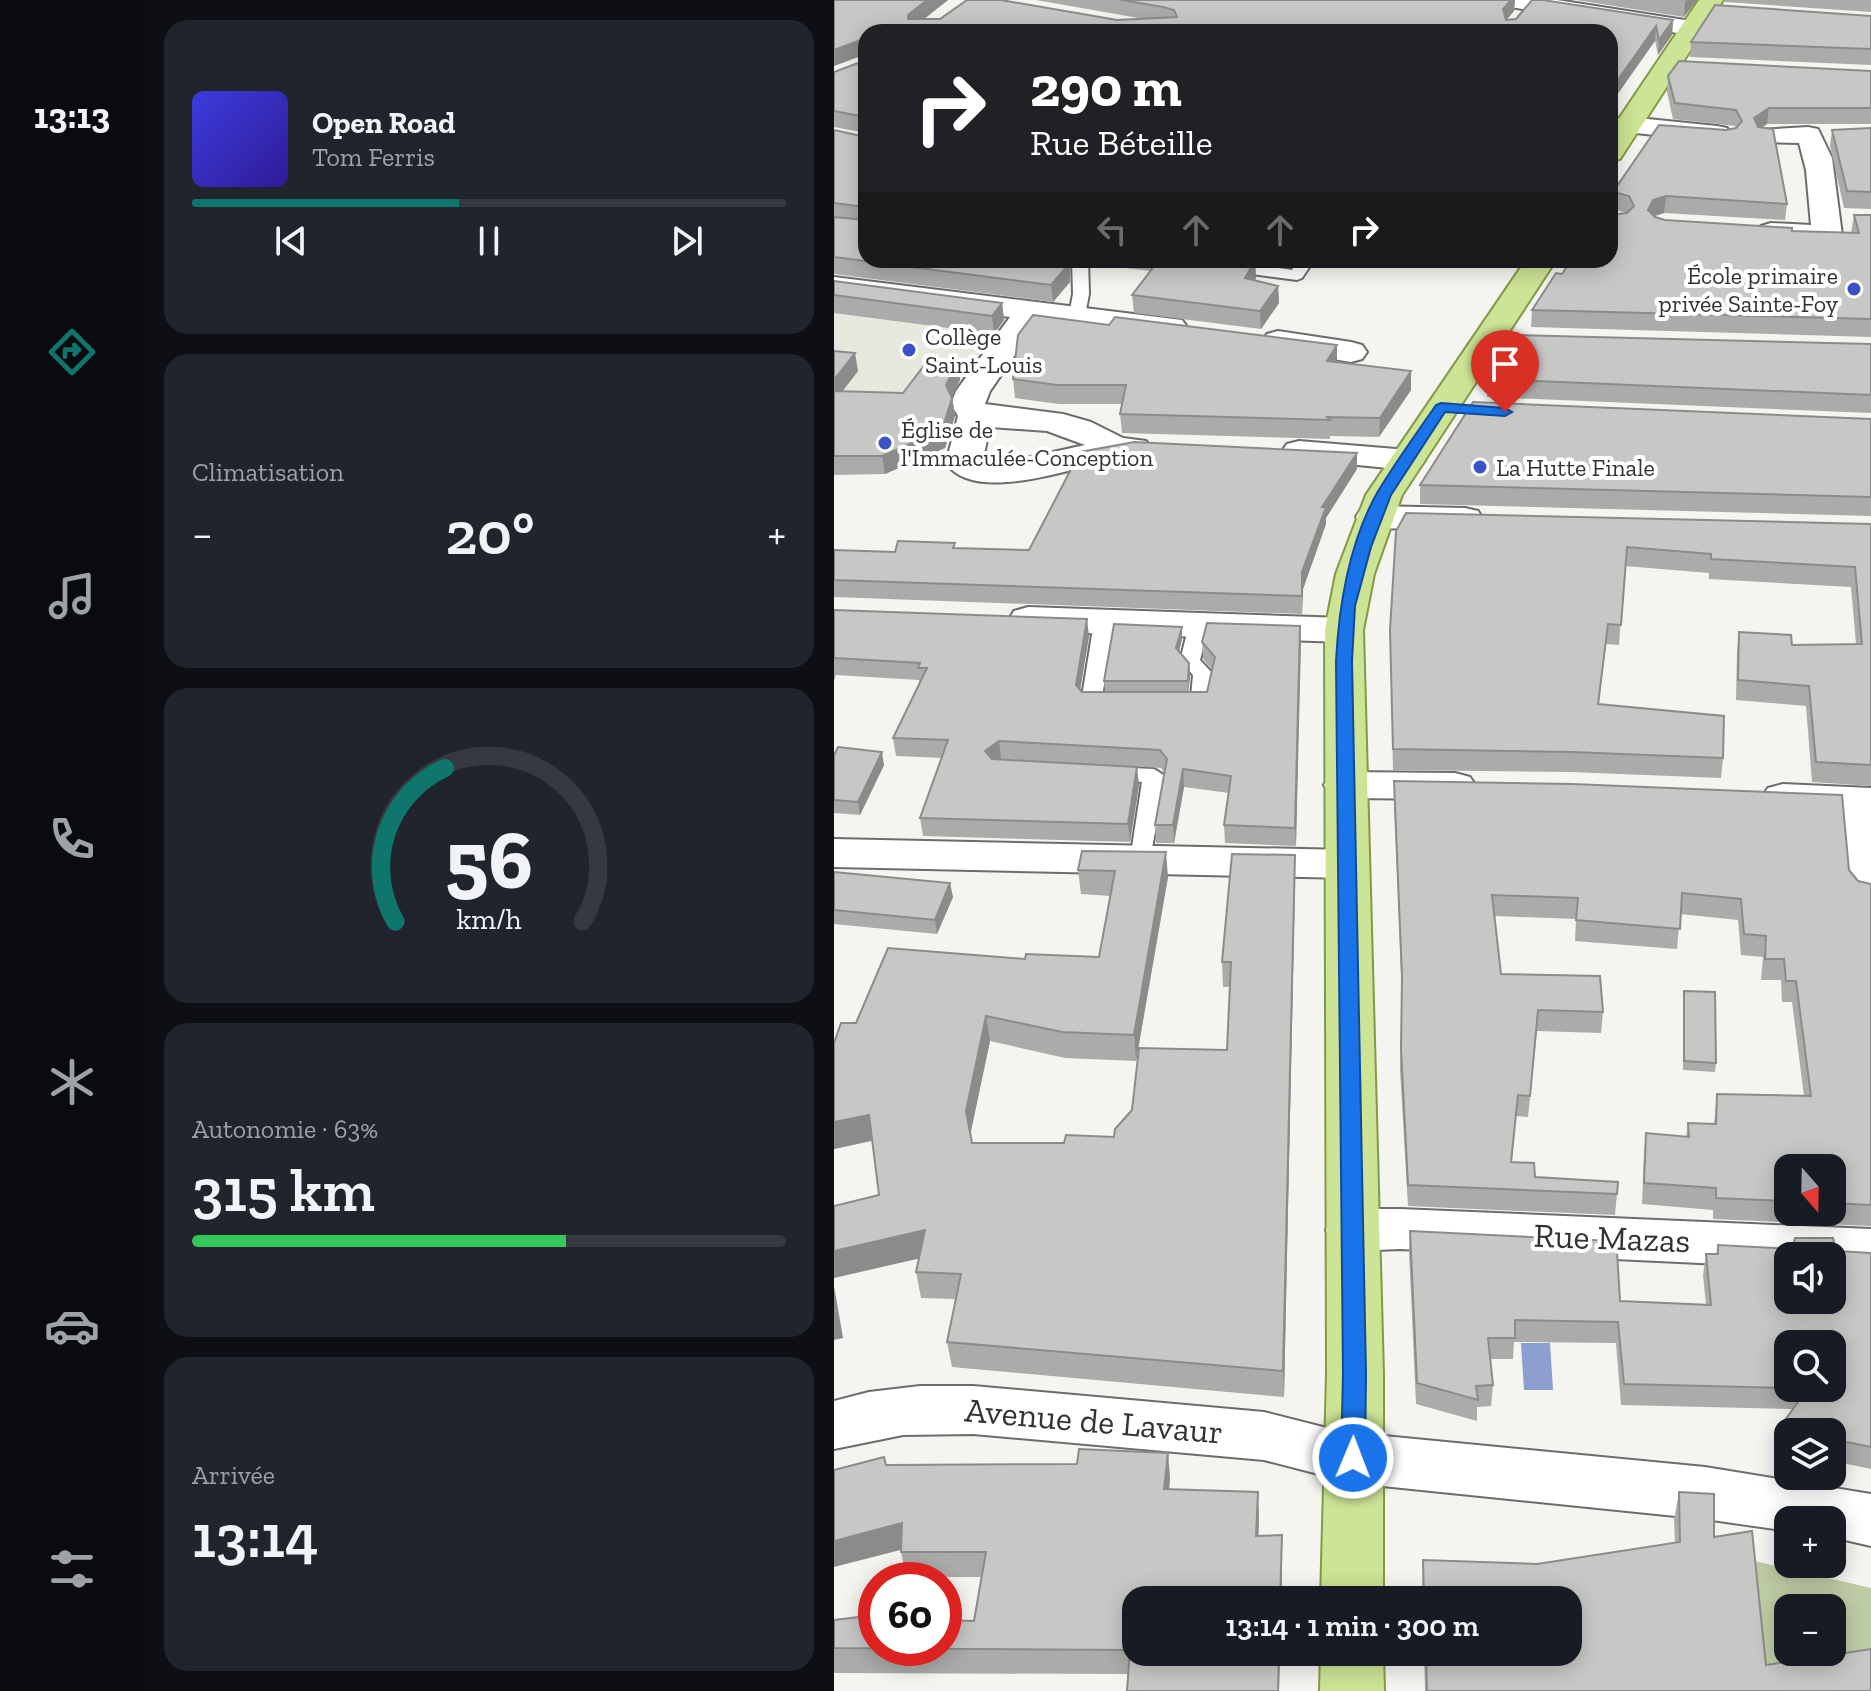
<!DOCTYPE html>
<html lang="fr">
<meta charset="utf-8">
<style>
:root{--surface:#171b24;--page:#20242c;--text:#f1f3f6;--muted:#9ea1a6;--line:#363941;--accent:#0f766e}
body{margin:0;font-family:"Zilla Slab",serif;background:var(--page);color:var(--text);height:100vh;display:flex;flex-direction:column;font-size:30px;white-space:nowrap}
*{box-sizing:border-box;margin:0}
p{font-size:26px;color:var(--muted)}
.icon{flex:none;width:44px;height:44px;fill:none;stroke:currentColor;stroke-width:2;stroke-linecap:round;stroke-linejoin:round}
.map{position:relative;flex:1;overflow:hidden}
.drawer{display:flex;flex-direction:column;gap:20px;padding:20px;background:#0d0f14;width:690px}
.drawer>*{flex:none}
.top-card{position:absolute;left:24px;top:24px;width:760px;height:244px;border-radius:24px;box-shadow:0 4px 20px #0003;background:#202124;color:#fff;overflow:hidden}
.needle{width:52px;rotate:160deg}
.buttons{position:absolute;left:940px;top:1154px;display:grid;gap:16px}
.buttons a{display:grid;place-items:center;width:72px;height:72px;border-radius:16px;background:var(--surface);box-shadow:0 4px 20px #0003;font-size:40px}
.speed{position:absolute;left:24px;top:1562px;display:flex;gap:16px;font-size:40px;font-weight:700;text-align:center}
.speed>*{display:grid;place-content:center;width:104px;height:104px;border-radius:50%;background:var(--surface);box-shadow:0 4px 20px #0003;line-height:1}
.speed .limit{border:12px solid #d22;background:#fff;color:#111}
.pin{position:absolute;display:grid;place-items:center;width:68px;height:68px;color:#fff;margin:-82px -34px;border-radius:50% 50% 50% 0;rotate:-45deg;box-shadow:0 0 8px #0007}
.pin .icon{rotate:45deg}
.me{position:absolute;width:88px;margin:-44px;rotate:1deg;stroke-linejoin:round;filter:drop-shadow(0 0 6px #0008)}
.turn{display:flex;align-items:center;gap:28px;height:168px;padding:0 40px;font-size:36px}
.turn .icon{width:104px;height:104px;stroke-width:2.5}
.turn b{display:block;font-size:56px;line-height:68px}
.lanes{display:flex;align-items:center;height:76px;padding:0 40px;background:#0003;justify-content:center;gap:40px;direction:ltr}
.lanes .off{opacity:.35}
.big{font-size:60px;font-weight:600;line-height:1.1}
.drawer .card{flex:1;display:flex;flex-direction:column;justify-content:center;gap:12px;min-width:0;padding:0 28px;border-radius:24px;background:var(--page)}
.drawer .dial{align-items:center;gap:0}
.dial svg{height:208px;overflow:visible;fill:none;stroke:var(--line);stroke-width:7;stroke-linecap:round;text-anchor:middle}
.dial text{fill:var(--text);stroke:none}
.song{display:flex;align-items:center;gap:24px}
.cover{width:96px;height:96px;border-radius:12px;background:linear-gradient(135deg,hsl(240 70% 55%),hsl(250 70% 35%))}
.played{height:8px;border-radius:4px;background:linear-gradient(90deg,var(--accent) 45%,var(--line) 45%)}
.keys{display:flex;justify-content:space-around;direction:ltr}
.heat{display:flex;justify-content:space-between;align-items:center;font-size:44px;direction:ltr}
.charge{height:12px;border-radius:6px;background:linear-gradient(90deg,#34c759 63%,var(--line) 0)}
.trip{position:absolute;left:288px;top:1586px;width:460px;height:80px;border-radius:24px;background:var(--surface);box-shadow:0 4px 20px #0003;font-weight:600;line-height:80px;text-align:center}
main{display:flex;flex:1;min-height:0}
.menu{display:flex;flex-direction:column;width:144px;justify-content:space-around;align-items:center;background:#090b0e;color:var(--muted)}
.menu .icon{width:56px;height:56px}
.menu .active{color:var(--accent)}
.menu b{font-size:36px;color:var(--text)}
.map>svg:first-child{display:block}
.built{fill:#e5e9de}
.green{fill:#becca5;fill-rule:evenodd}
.water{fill:#8d9ed1}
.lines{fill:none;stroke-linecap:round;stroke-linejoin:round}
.service-casing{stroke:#6c6d6a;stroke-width:4}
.minor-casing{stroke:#6c6d6a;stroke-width:4}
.tertiary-casing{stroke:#6c6d6a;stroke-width:4}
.primary-casing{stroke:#829a44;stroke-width:4}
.service{fill:#fff;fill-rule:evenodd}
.minor{fill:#fff;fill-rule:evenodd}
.tertiary{fill:#fff;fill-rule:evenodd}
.primary{fill:#cde395;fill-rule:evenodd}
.wall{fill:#abaca9;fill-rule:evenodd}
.shaded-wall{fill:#8b8c8a}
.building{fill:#c7c8c5;stroke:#8b8c8a;stroke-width:2;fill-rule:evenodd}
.route{fill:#1a73e8;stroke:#114b97;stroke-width:2}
.poi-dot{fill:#3a52c4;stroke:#fff;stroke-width:3}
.labels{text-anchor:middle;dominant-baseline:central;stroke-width:8;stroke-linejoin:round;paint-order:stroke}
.far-poi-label{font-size:24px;fill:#333332;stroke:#fff;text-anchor:start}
.near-street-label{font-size:34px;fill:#333332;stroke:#fff}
</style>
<main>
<nav class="menu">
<b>13:13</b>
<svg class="icon active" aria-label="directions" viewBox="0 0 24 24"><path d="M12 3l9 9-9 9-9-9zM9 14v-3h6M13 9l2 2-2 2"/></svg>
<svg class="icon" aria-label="music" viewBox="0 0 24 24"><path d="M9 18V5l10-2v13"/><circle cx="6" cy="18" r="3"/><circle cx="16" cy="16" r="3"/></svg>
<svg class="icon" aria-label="phone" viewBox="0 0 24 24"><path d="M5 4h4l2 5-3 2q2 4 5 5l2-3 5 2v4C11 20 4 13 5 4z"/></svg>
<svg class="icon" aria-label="climate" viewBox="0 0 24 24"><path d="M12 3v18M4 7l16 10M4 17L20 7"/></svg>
<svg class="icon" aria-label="car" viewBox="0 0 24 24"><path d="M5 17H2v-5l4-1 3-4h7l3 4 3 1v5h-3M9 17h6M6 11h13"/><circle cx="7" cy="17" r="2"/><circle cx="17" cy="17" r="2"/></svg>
<svg class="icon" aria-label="filters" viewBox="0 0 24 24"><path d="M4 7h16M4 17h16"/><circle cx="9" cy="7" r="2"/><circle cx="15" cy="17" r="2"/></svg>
</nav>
<section class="drawer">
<div class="card">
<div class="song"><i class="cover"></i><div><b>Open Road</b><p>Tom Ferris</p></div></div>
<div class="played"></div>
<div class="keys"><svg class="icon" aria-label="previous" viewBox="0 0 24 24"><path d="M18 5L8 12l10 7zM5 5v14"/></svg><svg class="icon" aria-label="pause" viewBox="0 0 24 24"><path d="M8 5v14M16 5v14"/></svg><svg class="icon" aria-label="next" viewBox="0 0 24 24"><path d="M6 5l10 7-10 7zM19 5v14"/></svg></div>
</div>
<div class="card"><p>Climatisation</p>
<div class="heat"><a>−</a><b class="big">20°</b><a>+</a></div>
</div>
<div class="card dial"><svg viewBox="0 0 100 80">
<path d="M14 69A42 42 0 1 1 86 69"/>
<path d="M14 69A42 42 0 0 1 33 10" stroke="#0f766e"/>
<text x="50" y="56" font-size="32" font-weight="700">56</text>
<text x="50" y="72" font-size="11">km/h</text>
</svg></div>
<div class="card"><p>Autonomie · 63%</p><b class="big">315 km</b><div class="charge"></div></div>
<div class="card"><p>Arrivée</p><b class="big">13:14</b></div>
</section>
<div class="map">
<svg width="1037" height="1691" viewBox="0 0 1037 1691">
<rect width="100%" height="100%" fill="#f4f5f1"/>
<path class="built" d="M0 292 159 312 171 320 115 397H0Z"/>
<path class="green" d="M912 1559 1037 1588V1676L934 1691ZM954 1608H998V1652H954Z"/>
<path class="water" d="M687 1343H716L719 1390H690Z"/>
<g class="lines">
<g class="service-casing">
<path id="service" d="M238 260H254L255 294 251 315 243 320 235 315 239 294Z
M464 260H480L468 278 463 280 417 274 409 269 417 264 458 270Z
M270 616 280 622 268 697 282 699 285 703C277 712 255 712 247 703L260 622Z
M365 619 375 625 366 660 379 674 377 703C369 712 348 712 340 703L343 699 357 697 359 675 346 661 355 625Z
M274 767 320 769 331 776 315 865H299L296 860 308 782 267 779 263 774Z"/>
</g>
<g class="minor-casing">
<path id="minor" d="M664 0H723L857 21 866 23 869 28 866 33 857 35 676 7 667 5Z
M794 117 883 126 893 128 897 134 893 140 883 142 784 131 780 125 784 119Z
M974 127 984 129 998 158 1008 235 1004 241 993 244 927 238 922 232 927 226 937 223 977 225 972 170 965 143 925 142 921 136 925 130Z
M0 277 348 320 353 327 348 334 337 337 205 320 156 391 151 404 229 414 257 422 289 438 312 441 317 448 312 455C296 459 279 460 263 464 225 472 139 502 112 463L124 416 117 404 122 391 176 317 0 295ZM156 427 213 431 251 445 187 459 152 460 149 458Z
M444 331 517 342 528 345 533 352 528 359 517 362 433 348 428 341 433 334Z
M465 441 574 450 586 453 591 460 586 467 574 470 453 458 448 451 453 444Z
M540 506 631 508 644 511 649 519 644 527 631 530 540 528 527 525 522 517 527 509Z
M194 607 510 618 524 622 529 630 524 638 510 642 194 631 180 627 175 619 180 611Z
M511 772 621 773 636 777 642 786 636 795 621 799 511 798 496 794 490 785 496 776Z
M949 784 1037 788V904L1021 899 1014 889 1007 813 949 810 934 806 928 797 934 788Z
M0 839 513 850 529 854 535 864 529 874 513 878 0 867Z
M518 1209H566L1037 1229V1271L998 1269V1256H954V1267L566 1249 518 1251 499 1244 492 1230 499 1216Z
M519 1433 871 1467 1037 1494V1546L998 1537V1520H954V1531L871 1519 519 1483 498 1476 490 1458 498 1440Z"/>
</g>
<g class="tertiary-casing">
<path id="tertiary" d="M86 1386H139L430 1412 540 1440 548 1458 540 1476 519 1483 430 1460 139 1434 69 1435 0 1449V1401L35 1392Z"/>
</g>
<g class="primary-casing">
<path id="primary" d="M865 0H889L786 159 776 161V132Z
M692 260H722L568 495 540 574 529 630 549 1374V1600H487L493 1374 491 630 502 574 532 495Z
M487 1652H549L550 1691H486Z"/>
</g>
<use href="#service" class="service"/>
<use href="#minor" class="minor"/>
<use href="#tertiary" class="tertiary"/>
<use href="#primary" class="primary"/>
</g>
<path class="wall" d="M0 0H114L90 19 283 20 310 19 202 0H681L680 11 672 20H839L838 35 824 55 821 41 32 54 0 66Z
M742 0H863L850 17Z
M890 0H1037V12L891 2Z
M1037 16V65L856 57 857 42Z
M1037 71V124H933L927 128 953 204 951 220 830 213 820 216 831 220 958 231 1017 233 1020 215H1037V337L697 327 698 310 728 274 793 213 778 209 779 192 892 130 902 128 901 126 839 119 833 92 834 76Z
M0 72 236 282 219 302 0 274V130L32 137V133L0 127Z
M1037 128V209L1010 208 996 146 998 130Z
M255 260H432L430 263 421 262 422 278 420 280 444 286 445 303 427 329 300 313 298 295 317 271 257 264Z
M648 260H667L665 263Z
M0 281 168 303 170 320 160 334 0 313Z
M275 325 503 345V362L577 371V390L545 437 496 436V439L288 433 286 414 288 404H225L181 398 179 379Z
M1037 344V413L653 397 654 379Z
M0 351 24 371 8 392 69 393 124 362 126 380 118 396 121 416 111 448 51 474 0 475Z
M1037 419V516L586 504V485Z
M523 469 492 518V524L469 589 468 614 0 597V550L61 552 121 548 195 550Z
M1037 524V786L978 782 972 706 902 700 903 651 905 632 958 645 1022 644 1017 587 875 579V573L791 566 785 645 772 644 765 704 889 758 887 778 736 772 559 770 556 630 562 531Z
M0 610 255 636 246 690 248 692H271L270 681 348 639 345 651 356 676 354 692H373L378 670 369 659 368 642 466 626 462 846 391 843 390 825 395 793 350 787 340 843H322L321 825 330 772 327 768 167 759 305 785 296 842 89 836 86 818 108 758 62 756 59 738 86 684 85 680 2 675 0 681Z
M0 755 50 765 26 815 0 813Z
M560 781 1015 870 1024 881 1037 884V1226L879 1219V1210L808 1204 810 1154 812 1133 852 1137 854 1123 880 1124 883 1094 970 1096 958 1002H948L947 980H927L929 957 907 955 904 920 846 914 843 949 741 941 742 919 660 916 667 974 769 1012 767 1033 703 1031 694 1117 682 1116 678 1162 701 1177 784 1182 781 1215 574 1206 566 1070 568 997 560 802ZM954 1168H998V1212H954Z
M248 851 334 877 302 1061 231 1058 156 1041 136 1134 138 1143H230L280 1137 393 1050 396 987H389L388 962 461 880 450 1397 118 1367 113 1342 122 1299 87 1298 82 1272 85 1258 45 1195 38 1141 0 1149V1043L22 1023 191 959 265 957 277 896 247 894 244 870Z
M0 872 119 897 103 934 0 924Z
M850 991 882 1063 881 1072 849 1070Z
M576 1231 777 1250 786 1301 872 1305 869 1275 872 1254H882L884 1245 1037 1253V1469L998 1461V1432H954V1451L942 1448 946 1427 959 1409 787 1405 782 1343 680 1342 679 1359H656L659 1385 657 1406 643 1407V1421L582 1404 575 1252Z
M52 1465 336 1478 335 1490 425 1516 424 1536 449 1559 294 1674 0 1673V1676V1620L42 1648 140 1621 148 1577H72L67 1552Z
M845 1492 880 1537 932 1665 1037 1691H591L590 1652H734V1600H588L589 1560 703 1564 841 1543 840 1520Z"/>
<path class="shaded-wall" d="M93 0H114L76 30 74 15Z
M677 0H681L680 11 669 24V9Z
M853 0H863L850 17 851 2Z
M839 20 838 35 824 55 825 40Z
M822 26 821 41 776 105V91Z
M32 38V54L0 66V50Z
M935 108 933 124 918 134 920 118Z
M832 196 830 213 818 217 814 210 819 200Z
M234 260H236V282L219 302 217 285Z
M421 260 422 278 412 296 411 278Z
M444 286 445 303 427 329 426 311Z
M168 303 170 320 160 334 158 316Z
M503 345V363L493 361Z
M21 353 24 371 0 402V380Z
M124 362 126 380 114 403 112 385Z
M577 371V390L545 437 546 418Z
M118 398 121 416 111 448 51 474 48 456Z
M523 453V469L492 518V524L469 589 468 614V572L488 507Z
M253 619 255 636 244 703 242 685Z
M466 626 467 643 462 846 461 828Z
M348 627V639L343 660 342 648Z
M355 663 356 676 354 694V681Z
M165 741 167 759 153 768 151 751Z
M48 752 50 765 26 815 24 802Z
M303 767 305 785 296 842 294 824Z
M349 769 350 787 340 843 339 825Z
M332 852 334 877 302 1061 300 1035Z
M461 855V880L450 1397 449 1371Z
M116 883 119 897 103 934 101 920Z
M152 1016 156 1041 136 1136 132 1111Z
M35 1115 40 1140 0 1149V1122Z
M91 1230 96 1256 0 1278V1251Z
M0 1286 9 1338 0 1340Z
M334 1453 336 1478 333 1514 330 1489Z
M424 1492 425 1516 424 1560 422 1536Z
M68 1523 74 1548 0 1567V1541Z
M448 1535V1600H446Z
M445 1652H446L445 1691H444Z"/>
<path class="building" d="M0 0H93L74 15V19H106L133 0H167L283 20 343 17 340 10 329 7 287 0H677L669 9 672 20 682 19 698 0H709L839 20 825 40 822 26 776 91V32H32V51V38L0 50Z
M881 5 1037 16V49L857 42Z
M32 60V117L0 111V72Z
M845 61 1037 71V108H935L920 118 924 127 939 129 953 204 832 196 819 200 814 210 821 217 831 220 958 228V231L1025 233 1020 215H1037V319L698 310 722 273 728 274 737 260H776V215L793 213 800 206 795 196 779 192 825 125 892 130 902 128 908 121 902 110 841 103 834 76Z
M32 117V260H234V265L217 285 0 257V217L31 220 30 207 0 203V130L32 137Z
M1037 128V192L1013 191 998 130Z
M325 260H421L411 278 444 286 426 311 298 295Z
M0 281 168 303 158 316 0 295Z
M199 315 275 325 281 317 503 345 493 361 577 371 546 418 493 417 496 420 286 414 292 385H223L179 379 184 335Z
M682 335 1037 344V395L654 379Z
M0 351 21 353 0 380Z
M95 359 124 362 112 385 118 398 108 430 48 456H0V391L69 393Z
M639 402 1037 419V497L586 485Z
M300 442 523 453 488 507H492L468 572V596L0 580V550L61 552 64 541 121 543 119 548 195 550 246 452Z
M572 513 1037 524V765L982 762 975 686 904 680 905 632 957 635 958 645 1028 644 1021 567 877 559V554L793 547 787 625 774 624 764 704 890 716 889 758 738 752 559 749 556 630 562 531Z
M0 610 253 619 242 685 248 692H373L381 657 368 642 373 623 466 626 461 828 390 825 397 776 349 769 339 825H321L333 759 326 750 165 741 151 751 158 759 303 767 294 824 86 818 114 740 59 738 93 668H84L86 663 0 658Z
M280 624 348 627 342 648 355 663 354 681H270Z
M4 747 48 752 24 802 0 800V755Z
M560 781 738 784 1008 795 1015 870 1024 881 1037 884V1205L998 1203V1168H954V1201L882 1198V1188L810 1183 812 1133 855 1137 854 1123 882 1124 883 1094 977 1096 962 981H952L950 959H931L932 936 910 934 907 899 848 893 846 929 742 920 744 898 658 895 667 974 766 976 769 1012 704 1010 696 1096 684 1095 677 1162 700 1163 701 1177 784 1182 783 1194 574 1185 567 1049 568 977Z
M248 851 332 852 300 1035 228 1032 152 1016 132 1111 138 1143H230L232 1135 280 1137 281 1129 298 1110 305 1048 393 1050 397 962H388L398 854 461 855 449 1371 113 1342 127 1274 82 1272 91 1230 0 1251V1206L45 1195 35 1115 0 1122V1043L7 1023H22L54 948 191 959 192 954 265 957 281 871 244 870Z
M0 872 116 883 101 920 0 910Z
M850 991 881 992 882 1063 850 1061Z
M576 1231 778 1241 777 1250 783 1251 786 1301 877 1305 872 1254H884V1245L958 1249 961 1238H999L1002 1251 1037 1253V1447L998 1439V1432H968L946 1427 974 1388H960H998V1344H954V1388L790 1384 784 1322 681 1320V1338H654L659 1385 642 1386 644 1400 583 1383ZM954 1256H998V1300H954Z
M0 1297 3 1313H0Z
M245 1449 334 1453 330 1489 424 1492 422 1536 448 1535 446 1600H302V1652H445L444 1691H293L296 1650 0 1648V1620L42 1615V1648H110V1620L140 1621 152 1552H67L68 1523 0 1541V1470L50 1457 52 1465 243 1464Z
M845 1492 880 1494V1537L918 1531 932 1665 1037 1649V1691H593L592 1652H734V1600H590L589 1560 703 1564 846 1542Z"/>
<path class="route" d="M607 403 671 408 678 412 671 416 611 412 557 495 537 547 521 606 518 661 532 1374 531 1458 528 1465 519 1468 511 1465 507 1458 509 1374 502 661C505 604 515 543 543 493 561 463 582 434 602 405Z"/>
<g class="poi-dot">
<circle cx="1020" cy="289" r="8"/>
<circle cx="75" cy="350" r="8"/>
<circle cx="51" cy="443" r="8"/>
<circle cx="646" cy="467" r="8"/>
</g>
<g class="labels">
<g class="far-poi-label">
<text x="1004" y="275" text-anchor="end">École primaire<tspan x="1004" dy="28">privée Sainte-Foy</tspan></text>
<text x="91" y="336">Collège<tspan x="91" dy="28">Saint-Louis</tspan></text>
<text x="67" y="429">Église de<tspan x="67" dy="28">l'Immaculée-Conception</tspan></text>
<text x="662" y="467">La Hutte Finale</text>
</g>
<g class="near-street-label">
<text transform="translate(778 1238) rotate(2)">Rue Mazas</text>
<text transform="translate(260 1421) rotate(5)">Avenue de Lavaur</text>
</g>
</g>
</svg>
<div class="buttons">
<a><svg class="needle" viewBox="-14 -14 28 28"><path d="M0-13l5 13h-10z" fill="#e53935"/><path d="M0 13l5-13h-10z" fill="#9ea1a6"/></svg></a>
<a><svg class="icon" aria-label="sound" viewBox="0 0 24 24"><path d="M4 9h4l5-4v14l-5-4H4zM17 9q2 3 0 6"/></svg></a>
<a><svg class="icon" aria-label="search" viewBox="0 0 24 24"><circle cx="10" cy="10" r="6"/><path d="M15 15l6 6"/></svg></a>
<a><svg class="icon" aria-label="layers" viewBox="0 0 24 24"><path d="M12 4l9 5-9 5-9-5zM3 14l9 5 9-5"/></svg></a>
<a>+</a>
<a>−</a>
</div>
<div class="speed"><div class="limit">60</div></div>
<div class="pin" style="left:671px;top:412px;background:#d93025"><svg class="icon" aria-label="arrive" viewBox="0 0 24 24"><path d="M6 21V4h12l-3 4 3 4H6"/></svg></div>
<svg class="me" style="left:519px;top:1458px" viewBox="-20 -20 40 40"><circle r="17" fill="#1a73e8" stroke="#fff" stroke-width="3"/><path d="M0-11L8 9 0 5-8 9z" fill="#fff"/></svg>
<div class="trip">13:14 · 1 min · 300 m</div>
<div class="top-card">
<div class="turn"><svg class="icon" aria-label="right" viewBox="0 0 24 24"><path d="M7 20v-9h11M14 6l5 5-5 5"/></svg><div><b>290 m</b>Rue Béteille</div></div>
<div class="lanes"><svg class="icon off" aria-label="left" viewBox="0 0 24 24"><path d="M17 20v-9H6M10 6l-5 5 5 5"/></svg><svg class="icon off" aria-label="ahead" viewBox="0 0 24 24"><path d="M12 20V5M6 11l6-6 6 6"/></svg><svg class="icon off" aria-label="ahead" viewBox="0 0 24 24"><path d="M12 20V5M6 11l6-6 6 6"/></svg><svg class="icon" aria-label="right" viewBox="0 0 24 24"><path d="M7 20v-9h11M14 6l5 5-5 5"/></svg></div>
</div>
</div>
</main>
